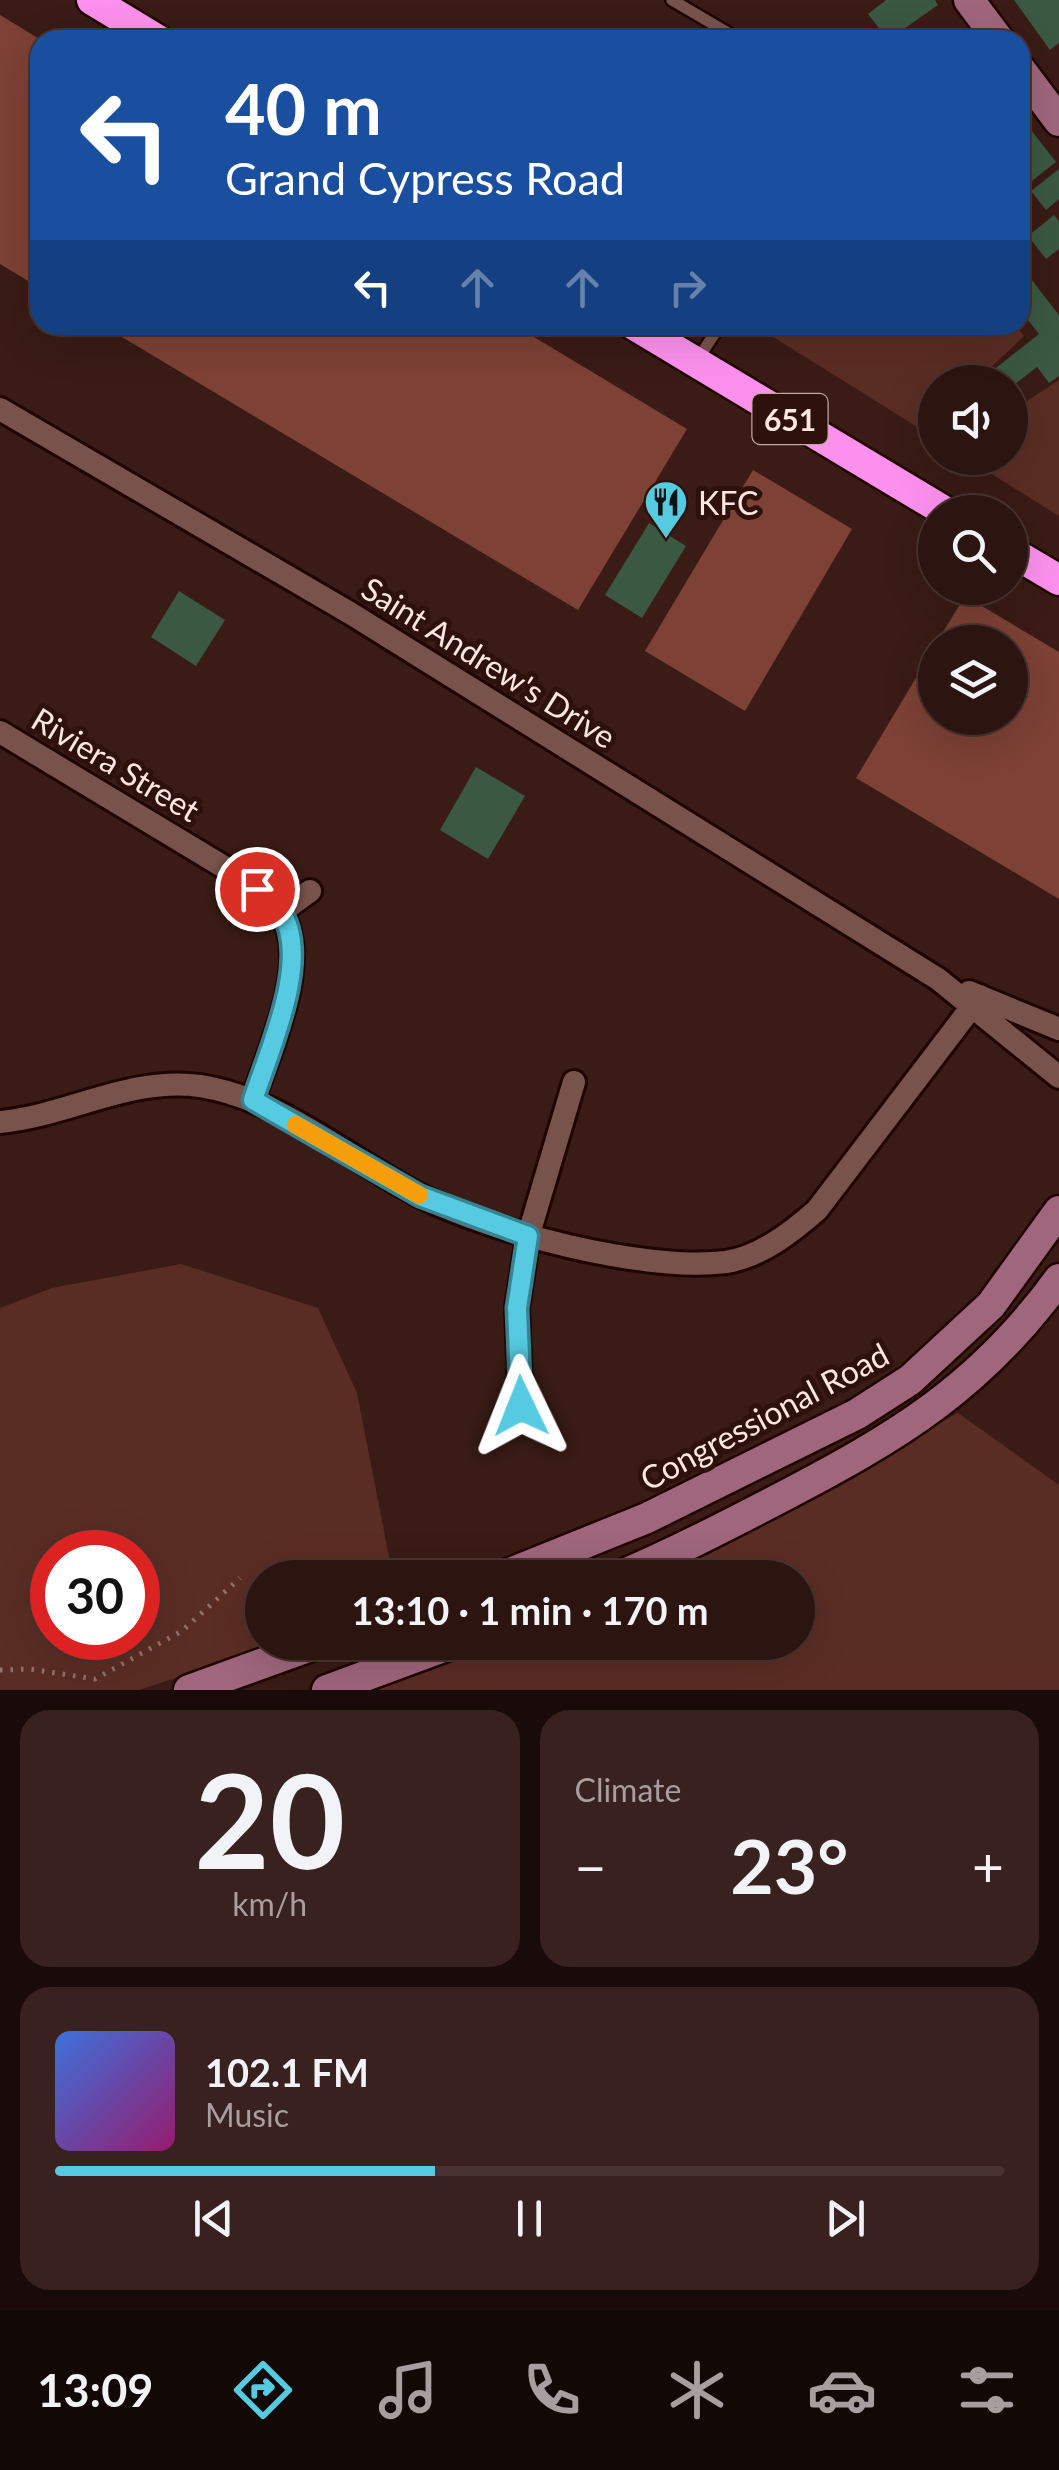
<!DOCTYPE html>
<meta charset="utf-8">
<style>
:root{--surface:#2c1410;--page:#38211e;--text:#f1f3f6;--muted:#a69e9f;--line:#483330;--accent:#55cae0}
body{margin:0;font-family:Lato,sans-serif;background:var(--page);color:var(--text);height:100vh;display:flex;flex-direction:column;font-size:38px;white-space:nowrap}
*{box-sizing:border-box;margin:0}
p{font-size:32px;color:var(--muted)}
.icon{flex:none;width:55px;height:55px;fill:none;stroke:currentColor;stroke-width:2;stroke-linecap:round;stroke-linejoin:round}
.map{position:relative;height:1690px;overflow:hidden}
.details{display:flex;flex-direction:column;gap:20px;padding:20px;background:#180b09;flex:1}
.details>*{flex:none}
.banner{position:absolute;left:30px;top:30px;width:1000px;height:305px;border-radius:30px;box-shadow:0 10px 40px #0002,0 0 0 2px var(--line);background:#1a4fa0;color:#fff;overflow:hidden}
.controls{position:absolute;left:918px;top:365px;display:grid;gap:20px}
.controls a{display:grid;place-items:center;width:110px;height:110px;border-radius:50%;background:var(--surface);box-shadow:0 10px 40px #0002,0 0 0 2px var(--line);font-size:50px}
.speed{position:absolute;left:30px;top:1530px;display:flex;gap:20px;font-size:50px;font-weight:700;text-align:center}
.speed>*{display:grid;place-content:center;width:130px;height:130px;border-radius:50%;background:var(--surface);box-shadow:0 10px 40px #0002,0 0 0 2px var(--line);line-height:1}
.speed .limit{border:15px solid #d22;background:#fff;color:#111}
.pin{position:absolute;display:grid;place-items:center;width:85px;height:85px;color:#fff;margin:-42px;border:5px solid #fff;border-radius:50%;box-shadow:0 2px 10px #0007}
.me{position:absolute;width:110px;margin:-55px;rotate:358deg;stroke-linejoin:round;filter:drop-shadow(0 0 8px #0008)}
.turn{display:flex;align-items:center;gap:35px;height:210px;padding:0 30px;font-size:45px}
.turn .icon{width:130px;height:130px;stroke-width:2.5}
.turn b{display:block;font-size:70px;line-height:85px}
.lanes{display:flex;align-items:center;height:95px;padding:0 30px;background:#0003;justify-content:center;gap:50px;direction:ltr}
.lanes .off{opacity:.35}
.big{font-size:75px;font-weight:700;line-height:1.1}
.details .tile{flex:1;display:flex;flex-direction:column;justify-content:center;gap:15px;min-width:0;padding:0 35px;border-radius:30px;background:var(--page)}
.details .dial{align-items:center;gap:0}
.dial b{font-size:130px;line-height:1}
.song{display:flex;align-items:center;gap:30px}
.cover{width:120px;height:120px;border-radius:15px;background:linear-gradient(135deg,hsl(220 70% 55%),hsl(320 70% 35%))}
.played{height:10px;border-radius:5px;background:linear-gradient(90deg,var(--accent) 40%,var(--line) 40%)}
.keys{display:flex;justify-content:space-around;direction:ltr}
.heat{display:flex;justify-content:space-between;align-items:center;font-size:55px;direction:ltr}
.details .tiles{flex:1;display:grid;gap:20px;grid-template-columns:1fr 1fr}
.tile:last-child{grid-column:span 2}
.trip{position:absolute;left:245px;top:1560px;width:570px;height:100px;border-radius:50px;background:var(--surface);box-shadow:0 10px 40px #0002,0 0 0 2px var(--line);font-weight:700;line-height:100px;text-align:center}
.tab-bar{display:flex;height:160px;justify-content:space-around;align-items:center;background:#120806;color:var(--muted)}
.tab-bar .icon{width:70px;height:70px}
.tab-bar .on{color:var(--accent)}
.tab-bar b{font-size:45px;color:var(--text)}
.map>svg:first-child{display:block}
.green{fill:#5a2d24;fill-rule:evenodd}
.forest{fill:#7d4135}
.building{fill:#3a5842}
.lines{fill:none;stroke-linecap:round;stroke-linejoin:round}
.lane-casing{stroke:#1f0402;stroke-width:16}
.street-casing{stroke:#1f0402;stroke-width:28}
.secondary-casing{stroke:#1f0402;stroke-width:35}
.highway-casing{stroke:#1f0402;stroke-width:35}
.path{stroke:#8e736e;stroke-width:5;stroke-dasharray:2.5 8;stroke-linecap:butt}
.lane{stroke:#77534b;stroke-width:11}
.street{stroke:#77534b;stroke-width:22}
.secondary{stroke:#9f667c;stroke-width:30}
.highway{stroke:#fc91ed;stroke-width:30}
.route-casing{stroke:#378392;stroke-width:25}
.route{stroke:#55cae0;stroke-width:18}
.slow{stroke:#f59e0b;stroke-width:18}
.labels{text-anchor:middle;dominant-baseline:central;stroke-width:10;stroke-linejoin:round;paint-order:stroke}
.shield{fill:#2f110b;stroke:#bfa7a2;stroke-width:2.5}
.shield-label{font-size:30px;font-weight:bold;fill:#fde7e2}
.poi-label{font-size:32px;fill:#fde7e2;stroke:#2f110b;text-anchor:start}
.street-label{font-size:32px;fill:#fde7e2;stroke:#2f110b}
</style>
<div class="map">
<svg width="1059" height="1690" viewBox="0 0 1059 1690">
<rect width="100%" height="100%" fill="#3a1b15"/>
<path class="green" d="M754 325H1015L1024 336 987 371 999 382H935V438Z
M1059 380V516L966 458H1010V392L1024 403Z
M181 1264 318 1308 357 1393 393 1577 262 1578V1642L282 1643 139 1690H0V1308L52 1288ZM52 1552H138V1638H52Z
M958 1413 1059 1485V1690H371L500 1643 798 1642V1578L642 1577Z"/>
<path class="forest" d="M0 15 41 40 40 288 0 264Z
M102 325H514L687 429 578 610Z
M753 470 852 529 745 711 645 651Z
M965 596 1059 652V899L856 778 935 646V718H1010V642H937Z"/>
<path class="building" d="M886 0H935L938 5 888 40 868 14Z
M1014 0H1059V43L1050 50Z
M1020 116 1056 162 1024 187 1026 190 1020 195Z
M1059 169V199L1046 210 1031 191Z
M1054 215 1059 221V249L1046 259 1028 236Z
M1020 265 1059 315V376L1049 383 1037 367 1010 388V382L996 368 1039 334 1020 310Z
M649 523 686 546 642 618 605 595Z
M179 591 225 620 196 666 151 637Z
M476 767 525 796 488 859 440 830Z"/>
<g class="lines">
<g class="lane-casing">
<path id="lane" d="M672 0 740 40
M698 359 720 325"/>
</g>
<g class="street-casing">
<path id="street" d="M0 409 350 613 938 979 1059 1077
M0 732 229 870C247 882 271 895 282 914 311 964 269 1050 253 1100
M281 912 310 891
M969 992 1059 1029
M0 1122C67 1116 131 1076 200 1086 279 1098 348 1158 417 1194 489 1232 645 1272 726 1262 760 1257 792 1232 817 1210L980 996
M521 1406 517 1308 528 1237 574 1082"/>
</g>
<g class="secondary-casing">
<path id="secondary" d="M969 0 999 40
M1020 69 1059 121
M498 1578 647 1518 857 1414 910 1380 991 1305 1059 1211
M615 1578C672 1554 726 1526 780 1498 897 1437 980 1388 1059 1279
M189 1690 322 1642
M327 1690 457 1642"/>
</g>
<g class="highway-casing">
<path id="highway" d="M92 0 158 40
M634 325 946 512
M1010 551 1059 580"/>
</g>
<path class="path" d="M0 1670 30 1669 95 1679 182 1631 240 1578"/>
<use href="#lane" class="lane"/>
<use href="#street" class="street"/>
<use href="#secondary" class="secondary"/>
<use href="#highway" class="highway"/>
</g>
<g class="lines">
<g class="route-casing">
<path id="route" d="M257 889C264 896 274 903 280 911 313 956 268 1053 253 1100L420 1196 528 1236 517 1308 521 1406"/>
</g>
<use href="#route" class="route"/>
<path class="slow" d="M296 1125 419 1195"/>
</g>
<defs>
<g id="restaurant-pin" transform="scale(2.25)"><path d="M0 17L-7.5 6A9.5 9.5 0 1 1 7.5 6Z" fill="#55cae0" stroke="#2f110b"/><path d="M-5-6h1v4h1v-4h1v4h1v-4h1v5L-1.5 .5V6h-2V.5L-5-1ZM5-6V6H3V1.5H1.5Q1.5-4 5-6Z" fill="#111"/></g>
</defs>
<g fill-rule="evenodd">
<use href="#restaurant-pin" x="666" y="502"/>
</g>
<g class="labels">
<rect class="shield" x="752.5" y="394" width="75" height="50" rx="8"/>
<g class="shield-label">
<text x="790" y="419">651</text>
</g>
<g class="poi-label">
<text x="698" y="502">KFC</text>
</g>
<g class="street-label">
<text transform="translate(489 662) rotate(32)">Saint Andrew's Drive</text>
<text transform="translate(116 764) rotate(31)">Riviera Street</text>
<text transform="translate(764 1416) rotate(-28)">Congressional Road</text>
</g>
</g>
</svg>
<div class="controls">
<a><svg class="icon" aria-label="sound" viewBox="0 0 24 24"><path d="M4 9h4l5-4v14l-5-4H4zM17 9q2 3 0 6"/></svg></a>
<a><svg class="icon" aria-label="search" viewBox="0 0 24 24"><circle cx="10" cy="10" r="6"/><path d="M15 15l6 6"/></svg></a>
<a><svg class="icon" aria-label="layers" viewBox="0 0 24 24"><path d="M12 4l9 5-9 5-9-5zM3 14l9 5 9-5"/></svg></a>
</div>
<div class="speed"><div class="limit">30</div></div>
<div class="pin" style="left:257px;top:889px;background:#d93025"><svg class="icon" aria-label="arrive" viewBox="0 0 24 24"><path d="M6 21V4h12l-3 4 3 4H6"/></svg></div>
<svg class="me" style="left:521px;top:1406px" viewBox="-20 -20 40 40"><path d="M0-17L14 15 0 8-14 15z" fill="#55cae0" stroke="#fff" stroke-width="4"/></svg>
<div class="trip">13:10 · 1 min · 170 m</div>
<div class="banner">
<div class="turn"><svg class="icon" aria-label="left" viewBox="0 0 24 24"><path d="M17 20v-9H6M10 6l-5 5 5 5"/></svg><div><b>40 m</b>Grand Cypress Road</div></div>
<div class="lanes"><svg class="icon" aria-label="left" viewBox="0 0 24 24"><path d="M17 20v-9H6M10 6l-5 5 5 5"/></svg><svg class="icon off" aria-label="ahead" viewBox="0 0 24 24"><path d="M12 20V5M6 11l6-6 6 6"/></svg><svg class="icon off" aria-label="ahead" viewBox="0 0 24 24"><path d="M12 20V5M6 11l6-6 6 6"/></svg><svg class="icon off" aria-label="right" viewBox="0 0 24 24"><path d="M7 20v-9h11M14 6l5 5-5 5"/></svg></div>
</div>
</div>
<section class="details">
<div class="tiles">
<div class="tile dial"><b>20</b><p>km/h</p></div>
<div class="tile"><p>Climate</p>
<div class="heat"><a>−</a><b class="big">23°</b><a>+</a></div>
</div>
<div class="tile">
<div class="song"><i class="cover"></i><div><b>102.1 FM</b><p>Music</p></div></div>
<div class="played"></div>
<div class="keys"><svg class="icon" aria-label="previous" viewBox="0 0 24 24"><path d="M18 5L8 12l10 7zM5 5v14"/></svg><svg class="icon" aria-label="pause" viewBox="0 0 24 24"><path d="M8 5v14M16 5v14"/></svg><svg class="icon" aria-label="next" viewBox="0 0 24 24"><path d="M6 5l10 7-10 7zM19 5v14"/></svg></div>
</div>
</div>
</section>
<nav class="tab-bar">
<b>13:09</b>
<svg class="icon on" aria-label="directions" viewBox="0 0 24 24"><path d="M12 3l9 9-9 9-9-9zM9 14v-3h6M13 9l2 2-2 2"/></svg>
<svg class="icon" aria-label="music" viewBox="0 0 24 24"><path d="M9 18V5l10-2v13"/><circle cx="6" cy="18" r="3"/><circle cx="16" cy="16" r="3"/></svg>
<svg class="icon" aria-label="phone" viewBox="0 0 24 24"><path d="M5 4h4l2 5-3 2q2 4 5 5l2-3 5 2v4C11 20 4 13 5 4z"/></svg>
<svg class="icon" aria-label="climate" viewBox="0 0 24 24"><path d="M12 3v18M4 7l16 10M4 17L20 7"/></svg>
<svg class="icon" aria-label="car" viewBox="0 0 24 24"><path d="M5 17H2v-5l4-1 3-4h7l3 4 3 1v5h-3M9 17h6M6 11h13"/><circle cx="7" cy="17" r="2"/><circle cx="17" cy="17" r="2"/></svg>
<svg class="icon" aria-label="filters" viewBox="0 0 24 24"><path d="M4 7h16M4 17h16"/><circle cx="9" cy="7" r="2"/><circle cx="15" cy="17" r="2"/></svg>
</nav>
